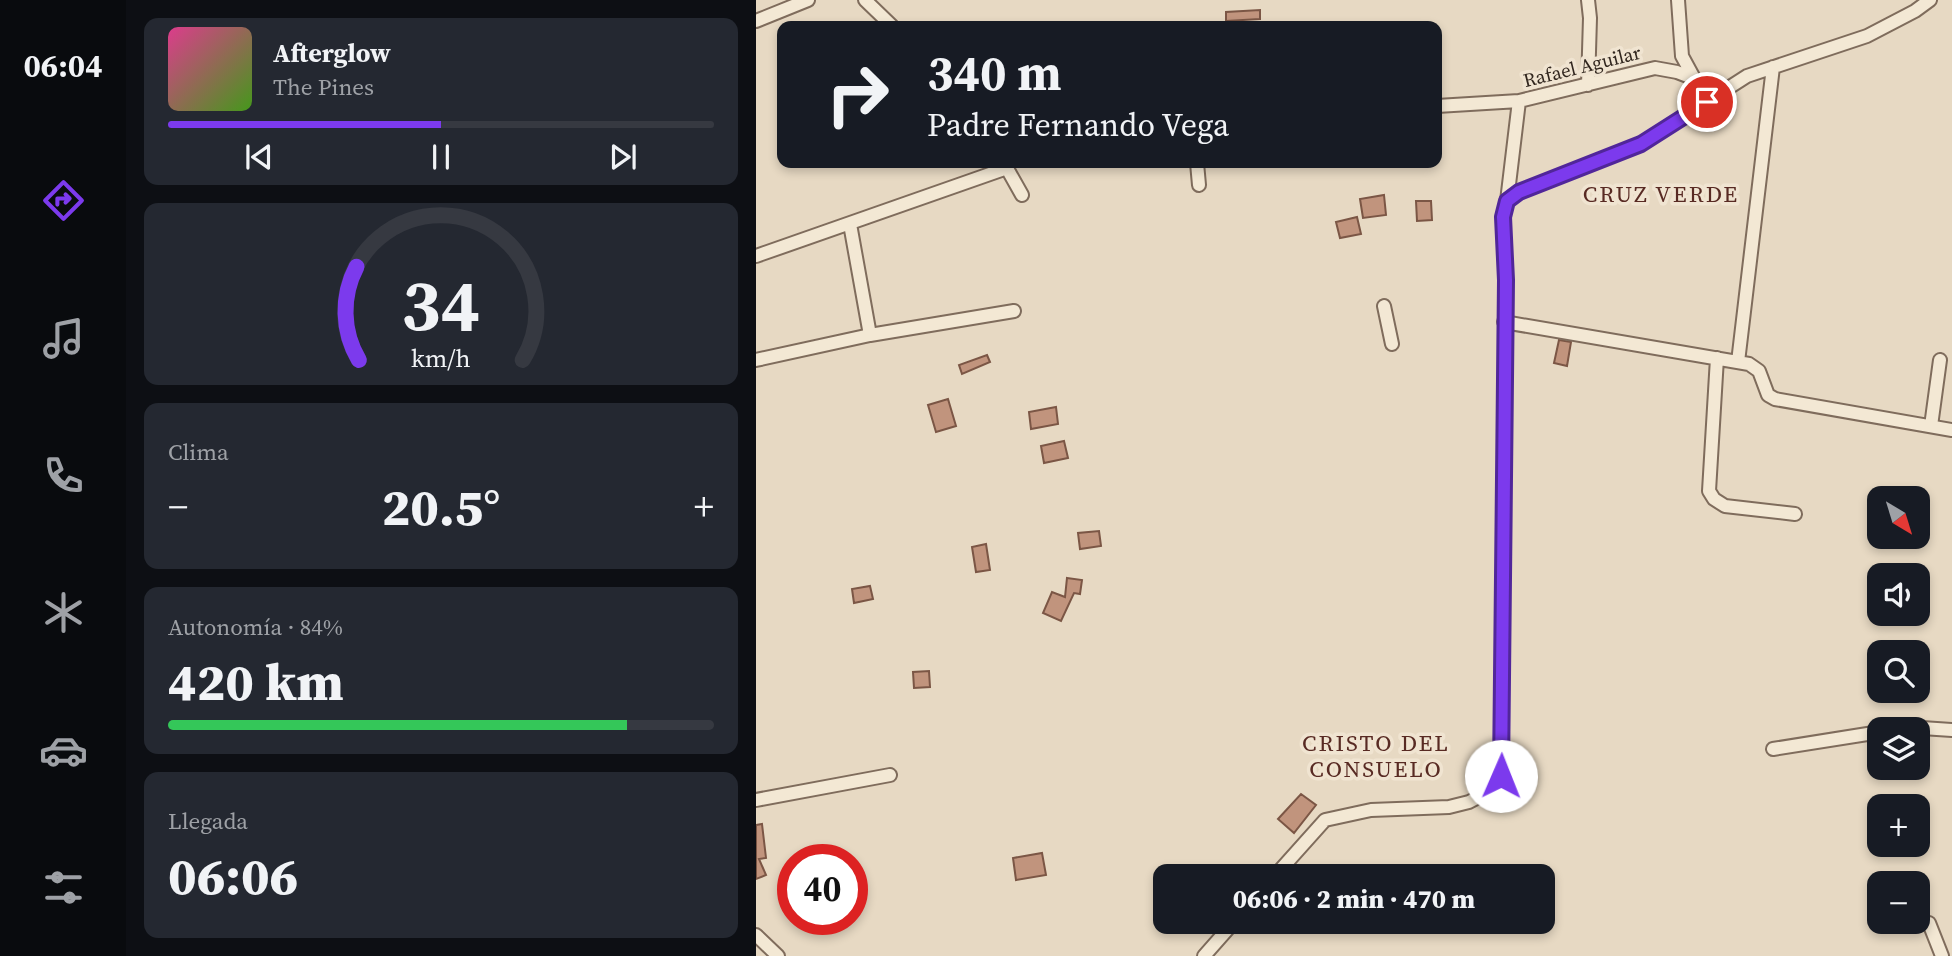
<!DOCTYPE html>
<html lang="es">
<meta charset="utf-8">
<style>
:root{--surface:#171b24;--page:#242831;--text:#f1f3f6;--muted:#9ea1a6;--line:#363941;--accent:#7c3aed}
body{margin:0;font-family:"Source Serif 4",serif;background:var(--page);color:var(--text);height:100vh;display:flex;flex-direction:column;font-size:26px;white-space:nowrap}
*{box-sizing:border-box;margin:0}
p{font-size:23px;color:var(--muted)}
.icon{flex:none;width:38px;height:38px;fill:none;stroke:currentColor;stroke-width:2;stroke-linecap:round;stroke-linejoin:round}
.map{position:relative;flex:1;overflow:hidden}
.details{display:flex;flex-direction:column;gap:18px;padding:18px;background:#0d0f14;width:630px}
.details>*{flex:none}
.guide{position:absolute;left:21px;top:21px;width:665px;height:147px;border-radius:14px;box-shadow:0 4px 10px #0003;background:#171b24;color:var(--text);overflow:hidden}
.needle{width:46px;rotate:142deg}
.buttons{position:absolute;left:1111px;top:486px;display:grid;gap:14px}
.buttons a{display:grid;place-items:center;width:63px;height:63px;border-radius:14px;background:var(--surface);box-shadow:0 4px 10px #0003;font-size:35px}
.speed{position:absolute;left:21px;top:844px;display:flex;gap:14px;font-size:35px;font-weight:700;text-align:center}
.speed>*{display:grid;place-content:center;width:91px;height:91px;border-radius:50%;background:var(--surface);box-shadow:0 4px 10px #0003;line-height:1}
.speed .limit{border:10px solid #d22;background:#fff;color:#111}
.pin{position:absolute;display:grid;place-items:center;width:60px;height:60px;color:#fff;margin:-30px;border:4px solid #fff;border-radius:50%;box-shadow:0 2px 7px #0007}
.me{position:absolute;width:77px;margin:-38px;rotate:1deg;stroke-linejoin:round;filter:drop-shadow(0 0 5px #0008)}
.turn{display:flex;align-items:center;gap:24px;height:147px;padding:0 35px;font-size:32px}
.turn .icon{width:91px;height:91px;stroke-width:2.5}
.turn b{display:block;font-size:49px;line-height:60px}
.big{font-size:52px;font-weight:800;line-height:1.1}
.details .card{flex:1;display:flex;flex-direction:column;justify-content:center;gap:10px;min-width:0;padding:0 24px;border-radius:14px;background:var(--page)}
.details .dial{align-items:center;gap:0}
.dial svg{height:182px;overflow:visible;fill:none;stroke:var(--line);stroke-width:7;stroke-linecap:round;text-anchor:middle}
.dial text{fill:var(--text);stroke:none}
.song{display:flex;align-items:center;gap:21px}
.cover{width:84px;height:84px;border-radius:10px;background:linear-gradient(135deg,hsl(330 70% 55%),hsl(100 70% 35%))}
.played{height:7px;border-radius:4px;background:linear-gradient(90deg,var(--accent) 50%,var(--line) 50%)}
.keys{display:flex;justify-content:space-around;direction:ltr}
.heat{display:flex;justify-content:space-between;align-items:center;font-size:38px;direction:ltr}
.charge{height:10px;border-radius:5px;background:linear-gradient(90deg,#34c759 84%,var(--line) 0)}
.trip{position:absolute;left:397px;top:864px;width:402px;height:70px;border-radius:14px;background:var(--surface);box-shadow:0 4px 10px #0003;font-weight:800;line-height:70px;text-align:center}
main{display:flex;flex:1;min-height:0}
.menu{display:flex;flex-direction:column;width:126px;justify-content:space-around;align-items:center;background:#090b0e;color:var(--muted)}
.menu .icon{width:49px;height:49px}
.menu .on{color:var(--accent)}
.menu b{font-size:32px;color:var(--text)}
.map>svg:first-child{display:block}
.building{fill:#c1947d;stroke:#7b5645;stroke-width:2}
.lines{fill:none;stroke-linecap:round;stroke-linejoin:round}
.minor-casing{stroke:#7f6c5c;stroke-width:16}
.minor{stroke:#f3e8d4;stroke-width:12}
.route-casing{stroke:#51269a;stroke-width:18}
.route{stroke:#7c3aed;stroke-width:12}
.labels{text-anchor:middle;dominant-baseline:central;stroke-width:7;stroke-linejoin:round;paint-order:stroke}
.street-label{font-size:19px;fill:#31261e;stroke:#f0e4d1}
.quarter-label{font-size:23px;letter-spacing:2px;fill:#582a23;stroke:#f0e4d1}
</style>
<main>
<nav class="menu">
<b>06:04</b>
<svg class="icon on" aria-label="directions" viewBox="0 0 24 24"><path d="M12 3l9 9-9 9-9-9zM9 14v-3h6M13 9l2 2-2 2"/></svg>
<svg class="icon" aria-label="music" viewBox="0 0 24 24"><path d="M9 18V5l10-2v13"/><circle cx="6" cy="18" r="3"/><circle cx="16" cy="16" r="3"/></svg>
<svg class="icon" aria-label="phone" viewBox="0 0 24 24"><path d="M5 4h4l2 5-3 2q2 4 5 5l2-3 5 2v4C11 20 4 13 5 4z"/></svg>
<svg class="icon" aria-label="climate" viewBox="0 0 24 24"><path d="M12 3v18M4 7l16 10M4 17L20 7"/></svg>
<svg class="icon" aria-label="car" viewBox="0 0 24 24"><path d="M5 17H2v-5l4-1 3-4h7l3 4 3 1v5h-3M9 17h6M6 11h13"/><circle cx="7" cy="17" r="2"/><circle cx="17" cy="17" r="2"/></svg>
<svg class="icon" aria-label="filters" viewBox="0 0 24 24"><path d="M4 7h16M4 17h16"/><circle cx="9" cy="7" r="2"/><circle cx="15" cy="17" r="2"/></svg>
</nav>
<section class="details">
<div class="card">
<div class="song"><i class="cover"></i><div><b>Afterglow</b><p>The Pines</p></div></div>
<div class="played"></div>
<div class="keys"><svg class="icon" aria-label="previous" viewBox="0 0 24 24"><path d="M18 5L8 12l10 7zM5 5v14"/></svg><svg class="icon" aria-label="pause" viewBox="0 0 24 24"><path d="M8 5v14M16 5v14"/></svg><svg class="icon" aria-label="next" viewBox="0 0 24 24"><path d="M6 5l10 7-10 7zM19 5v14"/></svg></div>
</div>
<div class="card dial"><svg viewBox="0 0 100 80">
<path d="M14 69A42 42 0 1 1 86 69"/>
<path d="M14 69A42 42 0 0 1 13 28" stroke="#7c3aed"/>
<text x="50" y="56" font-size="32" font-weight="700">34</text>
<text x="50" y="72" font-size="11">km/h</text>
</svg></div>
<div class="card"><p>Clima</p>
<div class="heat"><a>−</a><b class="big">20.5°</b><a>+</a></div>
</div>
<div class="card"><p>Autonomía · 84%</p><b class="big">420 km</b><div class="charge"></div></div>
<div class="card"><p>Llegada</p><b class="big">06:06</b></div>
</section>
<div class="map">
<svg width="1196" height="956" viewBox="0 0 1196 956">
<rect width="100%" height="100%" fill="#e7d9c3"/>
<path class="building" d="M504 10V19L470 21V12Z
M628 195 630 215 607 218 604 199Z
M660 201H675L676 220 661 221Z
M601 217 605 234 584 238 580 222Z
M803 340 815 342 811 366 798 363Z
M231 355 234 362 206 374 203 365Z
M192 399 200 426 180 432 172 405Z
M300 407 302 424 275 429 273 412Z
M308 441 312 458 288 463 285 446Z
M343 531 345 546 324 549 322 533Z
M230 544 234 570 220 572 216 547Z
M311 578 326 580 324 594 318 593 305 621 287 613 296 592 309 597Z
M114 586 117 599 98 603 96 589Z
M173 671 174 687 158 688 157 672Z
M545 794 560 805 538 833 522 819Z
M6 824 10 858 3 859 10 875 0 879V825Z
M286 853 290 875 260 880 257 858Z"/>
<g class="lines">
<g class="minor-casing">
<path id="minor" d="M109 0 136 26
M922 0 926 56 951 102
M0 21 52 0
M832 85 834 18 832 0
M681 106 763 101 899 68 921 72 939 79
M248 163 266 195
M441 163 443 185
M751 201 763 192 885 144 991 76 1111 36 1159 11 1174 0
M94 224 114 335
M0 256 251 168
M628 306 636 344
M748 322 993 364 1003 371 1012 395 1019 399 1196 430
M961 358 953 491 958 499 969 506 1039 514
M0 360 114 335 258 311
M982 362 1017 67
M1175 426 1184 360
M1147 730 1166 728 1196 730
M1017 749 1124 732
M0 800 134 775
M518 877 569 820 615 810 693 807 713 802 732 792 740 786 745 776 750 280 747 217 751 201 763 101
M1173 923 1186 956
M0 935 22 956
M448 956 478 922"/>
</g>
<use href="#minor" class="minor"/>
</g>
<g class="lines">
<g class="route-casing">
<path id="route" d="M745 776 750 280 747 217 751 201 763 192 885 144 951 102"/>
</g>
<use href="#route" class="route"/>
</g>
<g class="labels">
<g class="street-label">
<text transform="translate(826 66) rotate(-14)">Rafael Aguilar</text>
</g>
<g class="quarter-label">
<text x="905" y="194">CRUZ VERDE</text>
<text x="620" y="743">CRISTO DEL<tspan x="620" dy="26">CONSUELO</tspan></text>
</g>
</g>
</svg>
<div class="buttons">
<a><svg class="needle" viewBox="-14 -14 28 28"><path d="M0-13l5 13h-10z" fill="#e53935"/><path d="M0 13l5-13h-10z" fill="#9ea1a6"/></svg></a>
<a><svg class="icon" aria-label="sound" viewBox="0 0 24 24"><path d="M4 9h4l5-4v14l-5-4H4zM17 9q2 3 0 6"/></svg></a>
<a><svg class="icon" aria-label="search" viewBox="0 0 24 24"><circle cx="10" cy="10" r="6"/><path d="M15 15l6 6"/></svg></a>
<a><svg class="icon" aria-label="layers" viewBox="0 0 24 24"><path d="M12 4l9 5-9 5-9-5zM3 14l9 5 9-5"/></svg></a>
<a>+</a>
<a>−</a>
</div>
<div class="speed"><div class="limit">40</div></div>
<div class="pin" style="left:951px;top:102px;background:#d93025"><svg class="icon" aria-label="arrive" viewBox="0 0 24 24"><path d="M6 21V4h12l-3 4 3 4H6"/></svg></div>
<svg class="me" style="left:745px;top:776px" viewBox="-20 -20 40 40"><circle r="19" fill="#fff"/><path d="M0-13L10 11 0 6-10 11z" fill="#7c3aed"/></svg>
<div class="trip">06:06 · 2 min · 470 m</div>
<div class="guide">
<div class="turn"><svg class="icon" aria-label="right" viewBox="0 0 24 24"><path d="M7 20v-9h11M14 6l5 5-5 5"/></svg><div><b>340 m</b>Padre Fernando Vega</div></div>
</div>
</div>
</main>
